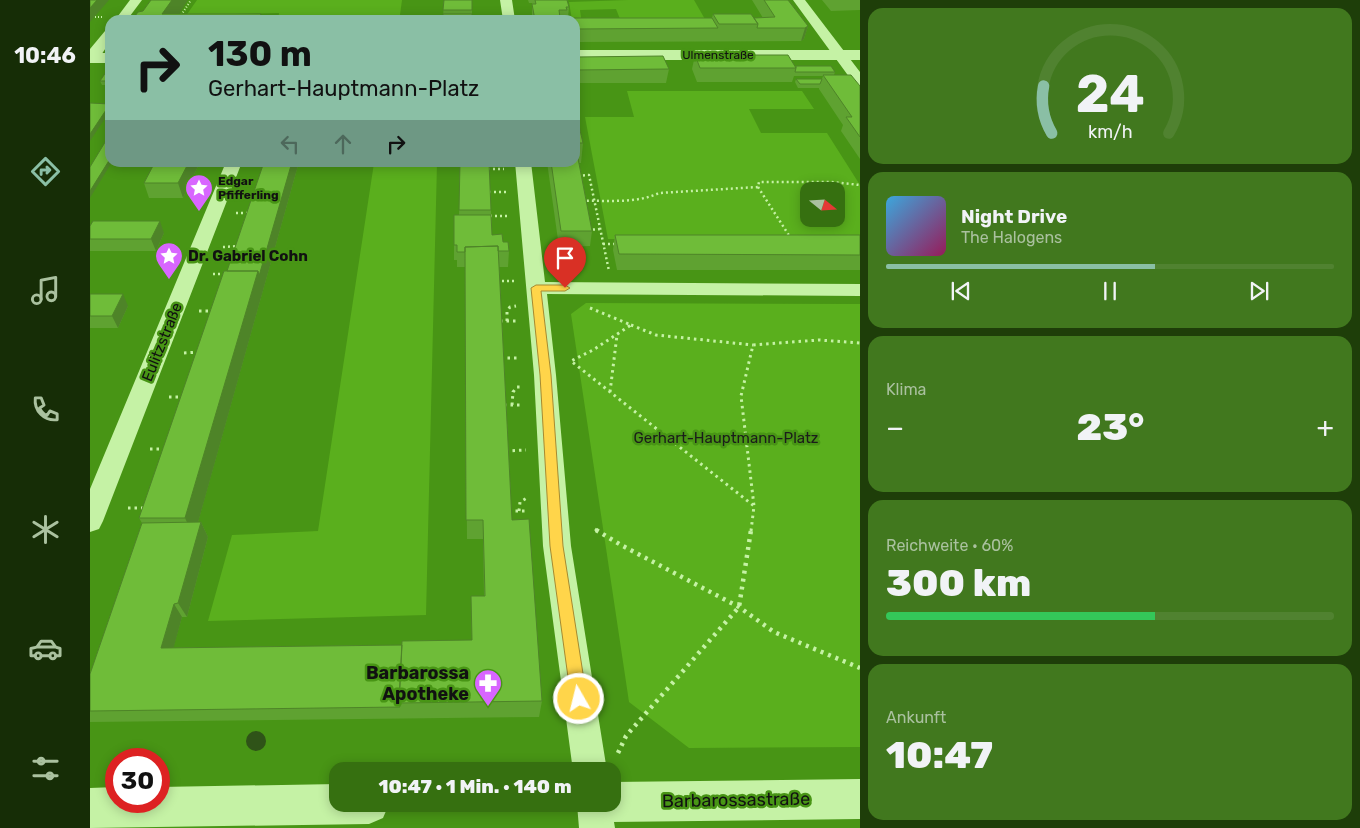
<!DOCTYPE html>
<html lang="de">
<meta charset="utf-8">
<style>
:root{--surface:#367010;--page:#41781e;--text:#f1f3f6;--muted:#aac19f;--line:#508230;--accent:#8abfa5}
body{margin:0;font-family:Rubik,sans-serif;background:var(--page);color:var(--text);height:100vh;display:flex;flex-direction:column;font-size:19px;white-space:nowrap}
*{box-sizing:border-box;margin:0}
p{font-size:16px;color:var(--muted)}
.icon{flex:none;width:28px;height:28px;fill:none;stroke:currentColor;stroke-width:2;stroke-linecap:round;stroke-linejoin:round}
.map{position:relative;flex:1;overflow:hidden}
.side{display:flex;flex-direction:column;gap:8px;padding:8px;background:#1e3e09;width:500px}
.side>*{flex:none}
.top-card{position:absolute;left:15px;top:15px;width:475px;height:152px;border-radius:15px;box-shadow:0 2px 12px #0003;background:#8abfa5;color:#111;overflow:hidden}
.needle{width:32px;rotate:108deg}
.tools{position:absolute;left:710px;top:182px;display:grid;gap:10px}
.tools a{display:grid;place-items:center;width:45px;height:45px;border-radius:10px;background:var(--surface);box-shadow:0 2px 12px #0003;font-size:25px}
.speed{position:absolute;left:15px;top:748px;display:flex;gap:10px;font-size:25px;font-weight:700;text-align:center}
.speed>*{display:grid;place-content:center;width:65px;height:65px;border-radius:50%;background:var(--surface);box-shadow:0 2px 12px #0003;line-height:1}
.speed .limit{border:8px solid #d22;background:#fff;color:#111}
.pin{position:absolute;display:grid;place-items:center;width:42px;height:42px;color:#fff;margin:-51px -21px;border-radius:50% 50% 50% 0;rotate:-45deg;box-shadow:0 0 5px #0007}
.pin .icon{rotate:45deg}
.me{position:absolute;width:55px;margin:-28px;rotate:352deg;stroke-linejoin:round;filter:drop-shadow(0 0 4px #0008)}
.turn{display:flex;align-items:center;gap:18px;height:105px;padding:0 20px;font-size:22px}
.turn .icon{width:65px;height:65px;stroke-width:2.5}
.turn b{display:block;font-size:35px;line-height:42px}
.lanes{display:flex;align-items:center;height:48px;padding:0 20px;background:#0003;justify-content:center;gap:25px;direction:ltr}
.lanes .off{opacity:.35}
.big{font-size:38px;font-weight:800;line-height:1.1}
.side .card{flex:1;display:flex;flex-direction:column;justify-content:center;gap:8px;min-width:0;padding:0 18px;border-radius:15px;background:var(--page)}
.side .dial{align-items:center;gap:0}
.dial svg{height:130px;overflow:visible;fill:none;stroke:var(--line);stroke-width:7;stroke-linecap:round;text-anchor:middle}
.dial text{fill:var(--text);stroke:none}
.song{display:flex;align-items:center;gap:15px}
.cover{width:60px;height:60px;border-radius:8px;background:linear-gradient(135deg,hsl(200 70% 55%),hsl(330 70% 35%))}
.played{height:5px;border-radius:2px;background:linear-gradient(90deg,var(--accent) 60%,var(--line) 60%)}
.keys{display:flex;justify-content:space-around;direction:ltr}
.heat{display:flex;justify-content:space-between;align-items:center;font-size:28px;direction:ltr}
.charge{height:8px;border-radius:4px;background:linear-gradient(90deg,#34c759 60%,var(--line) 0)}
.trip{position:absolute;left:239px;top:762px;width:292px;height:50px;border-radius:15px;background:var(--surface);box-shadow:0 2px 12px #0003;font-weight:800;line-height:50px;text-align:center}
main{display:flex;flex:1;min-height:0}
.dock{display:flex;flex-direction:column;width:90px;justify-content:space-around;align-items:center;background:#162d06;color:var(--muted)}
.dock .icon{width:35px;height:35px}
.dock .current{color:var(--accent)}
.dock b{font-size:22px;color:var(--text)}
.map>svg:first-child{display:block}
.green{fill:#5aaf1d;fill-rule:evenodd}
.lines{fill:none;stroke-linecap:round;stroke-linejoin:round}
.path-far3{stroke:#c5f2a5;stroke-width:2;stroke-dasharray:1 2;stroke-linecap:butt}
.path-far2{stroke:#c5f2a5;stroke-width:2.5;stroke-dasharray:2 3;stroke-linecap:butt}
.path-far1{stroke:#c5f2a5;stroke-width:3;stroke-dasharray:2.5 4;stroke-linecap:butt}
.path{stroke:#c5f2a5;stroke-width:4.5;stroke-dasharray:3 5;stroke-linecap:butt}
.minor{fill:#c5f2a5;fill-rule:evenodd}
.tertiary{fill:#c5f2a5;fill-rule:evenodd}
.tree{fill:#2f5318}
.wall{fill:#5fa231}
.shaded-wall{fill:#4e8428}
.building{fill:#6fbc39;stroke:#4e8428}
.route{fill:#ffd54a;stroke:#a68a30}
.labels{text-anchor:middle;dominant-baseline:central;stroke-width:5;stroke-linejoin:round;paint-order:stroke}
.far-street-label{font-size:12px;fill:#111;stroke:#489515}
.far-poi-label{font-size:12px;font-weight:bold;fill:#111;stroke:#489515;text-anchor:start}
.poi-label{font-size:15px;font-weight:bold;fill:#111;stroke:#489515;text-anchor:start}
.street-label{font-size:15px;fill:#111;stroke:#489515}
.park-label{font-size:15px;fill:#1b1d1a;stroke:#489515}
.near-poi-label{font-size:18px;font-weight:bold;fill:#111;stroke:#489515;text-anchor:end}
.near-street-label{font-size:18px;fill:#111;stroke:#489515}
</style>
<main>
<nav class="dock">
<b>10:46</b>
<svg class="icon current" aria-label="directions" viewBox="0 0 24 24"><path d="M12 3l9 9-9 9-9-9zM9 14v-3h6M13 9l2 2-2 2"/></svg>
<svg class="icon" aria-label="music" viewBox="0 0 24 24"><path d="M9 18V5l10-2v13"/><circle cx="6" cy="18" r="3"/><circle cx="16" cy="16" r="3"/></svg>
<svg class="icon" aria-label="phone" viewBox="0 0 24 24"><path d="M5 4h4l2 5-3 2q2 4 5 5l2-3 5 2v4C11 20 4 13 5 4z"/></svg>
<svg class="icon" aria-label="climate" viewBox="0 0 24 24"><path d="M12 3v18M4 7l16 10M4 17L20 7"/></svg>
<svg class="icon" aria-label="car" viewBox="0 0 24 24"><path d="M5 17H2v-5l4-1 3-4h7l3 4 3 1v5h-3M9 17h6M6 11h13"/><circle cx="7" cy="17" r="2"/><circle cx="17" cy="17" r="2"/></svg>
<svg class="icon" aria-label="filters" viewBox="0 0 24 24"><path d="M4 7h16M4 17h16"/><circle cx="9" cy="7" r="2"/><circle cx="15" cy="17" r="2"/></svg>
</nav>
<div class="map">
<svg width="770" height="828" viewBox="0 0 770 828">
<rect width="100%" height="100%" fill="#489515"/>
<path class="green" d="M107 0H312L310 15H346L345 20H188L189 13 103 15 93 20Z
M538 0H604L620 28 534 29 526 9 490 10 492 25 485 20H482L479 2Z
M537 91H712L724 109H659L671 133H737L770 185V239H518L495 117H544ZM719 191H746V219H719Z
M284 163H347L336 615 118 621 142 535 228 531Z
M496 303 770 304V747L599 748 539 702 481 314Z"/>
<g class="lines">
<path class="path-far3" d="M5 17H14
M88 20 101 0"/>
<path class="path-far2" d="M398 169H414
M488 176 499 175 519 271
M668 187 700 237
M399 192H416
M492 201C517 200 546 204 569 193L668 187 669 182H741L770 185
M146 213H159
M400 216H418
M498 230 510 229
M513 244H526
M133 247 150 246
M123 274H136
M407 281H424"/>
<path class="path-far1" d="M500 308 541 325 503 350 481 361 664 506
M109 311H124
M410 321H427
M417 321V311L420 307 426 306
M541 325 566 335 663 345
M94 353 109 352
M411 358H430
M520 392 527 335
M79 397H93
M414 405H433
M422 405 423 392 427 387H432
M60 449H77
M416 451 436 450
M38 508H55
M419 511H438
M429 511 430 502 437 498
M505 529 508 531
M661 531 664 506 651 396 663 345 729 340 770 343"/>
<path class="path" d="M506 530 531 545 649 607 684 632 770 668
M528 753 536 736 649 607 661 530"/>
<path class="minor" d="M40 0H52L37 20H25Z
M410 0H422L425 20H413Z
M703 0H715L770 72V86L765 85Z
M20 30C20 42 13 59 0 62V49L15 31Z
M136 162H152L13 521 9 529 0 532V489Z
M425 162H441L455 282 770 284V296L457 294 466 375 481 546 517 771H483L453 546 444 375Z
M487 804H521L525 828H489Z"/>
<path class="tertiary" d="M485 50H770V60H485Z
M0 53H20V63H0Z
M770 779V819L522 822 508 816 503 804H522V782Z
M248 784V804H299L293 818 279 824 0 828V788L26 787V801H69V787Z"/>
</g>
<circle class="tree" cx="166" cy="741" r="10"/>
<path class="wall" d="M354 0H382V20H42L172 18H353Z
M438 0H477L479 7 478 18H622L623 14 664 18H673L662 0H698L718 26 714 39 711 41 485 42V20H442V3H439Z
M732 0H770V10L741 11Z
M605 55 705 66 745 72 744 75 770 86V159L751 131 753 125 729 89V88H708L705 82 706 79H732L733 76H704L702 82H607L602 69Z
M485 57 579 69 576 83H485Z
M20 66V85H12L10 81Z
M485 109 493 143 491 163H489L502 231 500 246 469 247 457 162H485Z
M110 162 93 198H59L54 183Z
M209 162 108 522H111L118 537 97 617H92L83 648 312 645 382 640 394 596 393 539H377L375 267H367V260H364V245L369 215 370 162H399L402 235 413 242 419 251 418 267H409L422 520 452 701 449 717 0 722V674L52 523 49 518 137 271Z
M0 226 74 233 66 251H0Z
M525 235H770V270H527L523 250Z
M0 294 38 306 28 328H0Z"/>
<path class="shaded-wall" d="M7 0H19L0 22V8Z
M82 0H98L85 20 72 14Z
M171 14 172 20H168Z
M718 26 714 39 711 41 715 28Z
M20 105V111L0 141V134Z
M20 159V162H22L0 198V191Z
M99 162H110L93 198 88 183Z
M202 162H209L104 537 95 518 168 271Z
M70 221 74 233 66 251 61 239Z
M33 294 38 306 28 328 22 316Z
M111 522 118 537 97 617 88 603Z
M84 604 92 617 80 661 71 648Z"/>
<path class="building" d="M0 0H7L0 8Z
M61 0H82L72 14H171L168 20H42L48 12 53 11Z
M354 0H382V10H353Z
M445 0H477L479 7H476L477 10H469L470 18H622L628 28 485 29V20H445L442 4H446Z
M674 0H698L718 26 715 28H667L668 24 664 18 685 17Z
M353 14H382V20H171L172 18H353Z
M623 14H661L668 24H629Z
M605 55H698L706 68H610Z
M573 56 579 69 485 70V57Z
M20 66V81H10Z
M706 66H741L745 72H705L706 68Z
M733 75H761L770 86V137L756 117H762Z
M706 79H732L730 84H710Z
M0 103 20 104 0 134Z
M485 109 493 143H485Z
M20 134V159L0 191V167Z
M485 148H486L502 231H471L461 162H485Z
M65 162H99L88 183H54Z
M174 162H202L169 276 168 271H137Z
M370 162H399L401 210H369Z
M364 215H401L402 235 412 234 413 242H418L419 251H408V246L375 247V252H367V245H364Z
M3 221H70L61 239H0V226Z
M525 235H770V255L529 254Z
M408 246 422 520 439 519 452 701 309 703 312 641 382 640 381 596H395L393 520H376L375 247Z
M134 271H168L95 518H49Z
M0 294H33L22 316H0Z
M111 522 88 603 84 604 71 648 312 645 309 703 310 707 0 711V674L52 523Z"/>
<path class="route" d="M446 285H475L480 288 475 291H451L461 375 473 546 497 699 494 705 489 707 484 705 481 699 460 546 450 375 441 288Z"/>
<defs>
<g id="sight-pin" transform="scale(1.4375)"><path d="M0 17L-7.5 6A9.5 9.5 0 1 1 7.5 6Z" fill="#d866ff" stroke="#489515"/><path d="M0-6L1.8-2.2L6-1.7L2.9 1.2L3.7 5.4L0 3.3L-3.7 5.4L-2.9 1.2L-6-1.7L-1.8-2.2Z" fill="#fff"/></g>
<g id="pharmacy-pin" transform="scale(1.4375)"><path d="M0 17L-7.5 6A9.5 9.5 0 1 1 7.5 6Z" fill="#d866ff" stroke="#489515"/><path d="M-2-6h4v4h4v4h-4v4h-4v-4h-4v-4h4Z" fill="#fff"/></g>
</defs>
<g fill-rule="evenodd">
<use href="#sight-pin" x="109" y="188"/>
<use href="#sight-pin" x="79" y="256"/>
<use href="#pharmacy-pin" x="398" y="683"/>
</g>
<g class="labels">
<g class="far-street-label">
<text x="628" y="55">Ulmenstraße</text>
</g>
<g class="far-poi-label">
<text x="128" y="181">Edgar<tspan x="128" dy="14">Pfifferling</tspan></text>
</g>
<g class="poi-label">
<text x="98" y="256">Dr. Gabriel Cohn</text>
</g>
<g class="street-label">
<text transform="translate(72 342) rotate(-68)">Eulitzstraße</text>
</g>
<g class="park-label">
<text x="636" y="438">Gerhart-Hauptmann-Platz</text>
</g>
<g class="near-poi-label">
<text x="379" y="673">Barbarossa<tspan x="379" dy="21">Apotheke</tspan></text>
</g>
<g class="near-street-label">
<text transform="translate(646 800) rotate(-1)">Barbarossastraße</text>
</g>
</g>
</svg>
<div class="tools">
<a><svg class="needle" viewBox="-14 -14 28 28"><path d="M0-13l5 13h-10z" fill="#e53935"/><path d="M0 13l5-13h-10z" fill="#aac19f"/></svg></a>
</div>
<div class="speed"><div class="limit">30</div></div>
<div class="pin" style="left:475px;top:288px;background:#d93025"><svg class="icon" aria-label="arrive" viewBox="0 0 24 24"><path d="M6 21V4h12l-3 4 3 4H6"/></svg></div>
<svg class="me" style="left:489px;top:699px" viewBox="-20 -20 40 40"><circle r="17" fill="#ffd54a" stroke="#fff" stroke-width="3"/><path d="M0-11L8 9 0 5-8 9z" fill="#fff"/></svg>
<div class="trip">10:47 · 1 Min. · 140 m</div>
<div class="top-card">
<div class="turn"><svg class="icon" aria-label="right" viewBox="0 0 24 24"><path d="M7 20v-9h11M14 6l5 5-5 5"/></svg><div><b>130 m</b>Gerhart-Hauptmann-Platz</div></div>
<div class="lanes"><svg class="icon off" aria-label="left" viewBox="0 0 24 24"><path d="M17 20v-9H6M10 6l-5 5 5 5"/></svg><svg class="icon off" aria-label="ahead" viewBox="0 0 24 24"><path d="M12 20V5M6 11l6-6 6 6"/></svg><svg class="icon" aria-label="right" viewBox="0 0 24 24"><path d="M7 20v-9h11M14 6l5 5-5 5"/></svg></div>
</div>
</div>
<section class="side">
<div class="card dial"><svg viewBox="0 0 100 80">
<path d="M14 69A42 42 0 1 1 86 69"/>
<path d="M14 69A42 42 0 0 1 9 40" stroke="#8abfa5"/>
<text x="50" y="56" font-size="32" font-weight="700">24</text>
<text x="50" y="72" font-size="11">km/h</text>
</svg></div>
<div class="card">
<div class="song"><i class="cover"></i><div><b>Night Drive</b><p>The Halogens</p></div></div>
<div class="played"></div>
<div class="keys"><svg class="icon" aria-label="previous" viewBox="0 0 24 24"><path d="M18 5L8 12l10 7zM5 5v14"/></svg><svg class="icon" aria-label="pause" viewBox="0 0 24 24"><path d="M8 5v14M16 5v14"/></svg><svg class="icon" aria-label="next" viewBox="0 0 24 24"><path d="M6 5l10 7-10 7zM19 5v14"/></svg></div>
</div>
<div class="card"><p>Klima</p>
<div class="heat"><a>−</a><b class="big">23°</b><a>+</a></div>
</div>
<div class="card"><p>Reichweite · 60%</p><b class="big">300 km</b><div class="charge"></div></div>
<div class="card"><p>Ankunft</p><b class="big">10:47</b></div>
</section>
</main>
